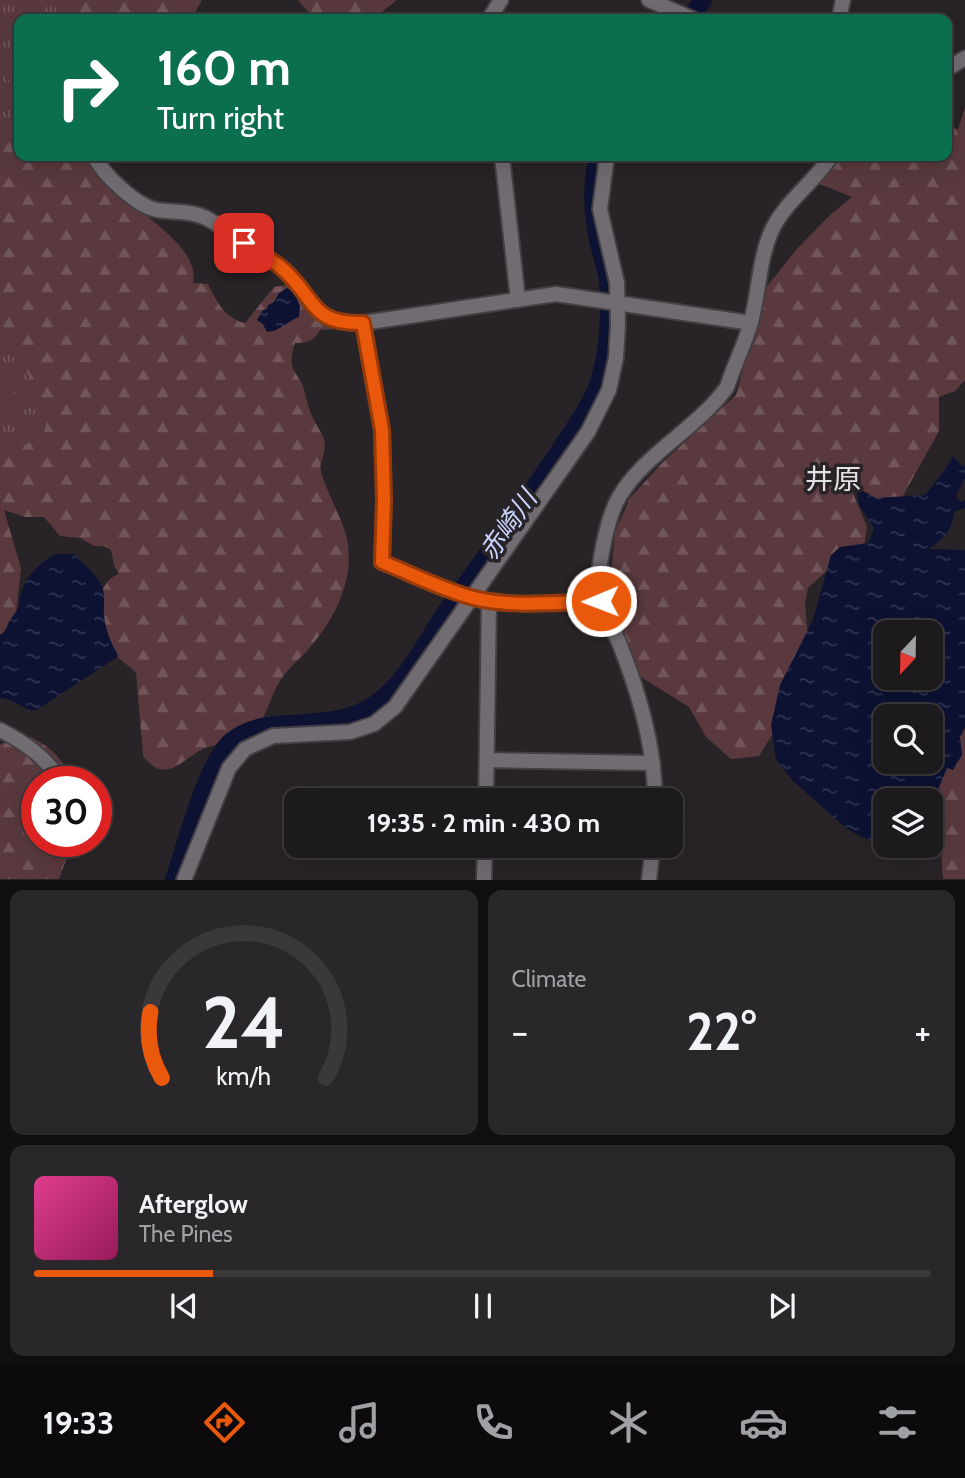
<!DOCTYPE html>
<meta charset="utf-8">
<style>
:root{--surface:#1d1a1d;--page:#2a272a;--text:#f1f3f6;--muted:#a0a1a4;--line:#3b383b;--accent:#ea580c}
body{margin:0;font-family:Cabin,"Noto Sans JP",sans-serif;background:var(--page);color:var(--text);height:100vh;display:flex;flex-direction:column;font-size:26px;white-space:nowrap}
*{box-sizing:border-box;margin:0}
p{font-size:23px;color:var(--muted)}
.icon{flex:none;width:38px;height:38px;fill:none;stroke:currentColor;stroke-width:2;stroke-linecap:round;stroke-linejoin:round}
.map{position:relative;height:880px;overflow:hidden}
.drawer{display:flex;flex-direction:column;gap:10px;padding:10px;background:#100e10;flex:1}
.drawer>*{flex:none}
.banner{position:absolute;left:14px;top:14px;width:938px;height:147px;border-radius:14px;box-shadow:0 7px 28px #0002,0 0 0 2px var(--line);background:#0b6e4f;color:#fff;overflow:hidden}
.needle{width:46px;rotate:202deg}
.fabs{position:absolute;left:873px;top:620px;display:grid;gap:14px}
.fabs a{display:grid;place-items:center;width:70px;height:70px;border-radius:14px;background:var(--surface);box-shadow:0 7px 28px #0002,0 0 0 2px var(--line);font-size:35px}
.speed{position:absolute;left:21px;top:766px;display:flex;gap:14px;font-size:35px;font-weight:700;text-align:center}
.speed>*{display:grid;place-content:center;width:91px;height:91px;border-radius:50%;background:var(--surface);box-shadow:0 7px 28px #0002,0 0 0 2px var(--line);line-height:1}
.speed .limit{border:10px solid #d22;background:#fff;color:#111}
.pin{position:absolute;display:grid;place-items:center;width:60px;height:60px;color:#fff;margin:-30px;border-radius:14px;box-shadow:0 4px 10px #0006}
.me{position:absolute;width:77px;margin:-38px;rotate:269deg;stroke-linejoin:round;filter:drop-shadow(0 0 5px #0008)}
.turn{display:flex;align-items:center;gap:24px;height:147px;padding:0 28px;font-size:32px}
.turn .icon{width:91px;height:91px;stroke-width:2.5}
.turn b{display:block;font-size:49px;line-height:60px}
.big{font-size:52px;font-weight:700;line-height:1.1}
.drawer .widget{flex:1;display:flex;flex-direction:column;justify-content:center;gap:10px;min-width:0;padding:0 24px;border-radius:14px;background:var(--page)}
.drawer .dial{align-items:center;gap:0}
.dial svg{height:182px;overflow:visible;fill:none;stroke:var(--line);stroke-width:7;stroke-linecap:round;text-anchor:middle}
.dial text{fill:var(--text);stroke:none}
.song{display:flex;align-items:center;gap:21px}
.cover{width:84px;height:84px;border-radius:10px;background:linear-gradient(135deg,hsl(330 70% 55%),hsl(330 70% 35%))}
.played{height:7px;border-radius:4px;background:linear-gradient(90deg,var(--accent) 20%,var(--line) 20%)}
.keys{display:flex;justify-content:space-around;direction:ltr}
.heat{display:flex;justify-content:space-between;align-items:center;font-size:38px;direction:ltr}
.drawer .tiles{flex:1;display:grid;gap:10px;grid-template-columns:1fr 1fr}
.widget:last-child{grid-column:span 2}
.trip{position:absolute;left:284px;top:788px;width:399px;height:70px;border-radius:14px;background:var(--surface);box-shadow:0 7px 28px #0002,0 0 0 2px var(--line);font-weight:700;line-height:70px;text-align:center}
.tabs{display:flex;height:112px;justify-content:space-around;align-items:center;background:#0c0a0c;color:var(--muted)}
.tabs .icon{width:49px;height:49px}
.tabs .active{color:var(--accent)}
.tabs b{font-size:32px;color:var(--text)}
.map>svg:first-child{display:block}
.grass{fill:url(#grass-tufts)}
.forest{fill:url(#forest-firs);fill-rule:evenodd}
.pitch{fill:#59393d}
.water{fill:url(#water-ripples);fill-rule:evenodd}
.lines{fill:none;stroke-linecap:round;stroke-linejoin:round}
.river{stroke:#0d1233;stroke-width:18}
.minor-casing{stroke:#433f43;stroke-width:18}
.minor{stroke:#716c72;stroke-width:14}
.route-casing{stroke:#983908;stroke-width:18}
.route{stroke:#ea580c;stroke-width:12}
.labels{text-anchor:middle;dominant-baseline:central;stroke-width:7;stroke-linejoin:round;paint-order:stroke}
.water-label{font-size:26px;font-style:italic;fill:#cad5fd;stroke:#272327}
.quarter-label{font-size:28px;fill:#e5e2e5;stroke:#272327}
</style>
<div class="map">
<svg width="965" height="880" viewBox="0 0 965 880">
<defs>
<pattern id="grass-tufts" width="24" height="20" patternUnits="userSpaceOnUse" patternTransform="scale(1.75)"><rect width="24" height="20" fill="#59393d"/><path d="M3 7l-1-3M5 7V3M7 7l1-3M15 17l-1-3M17 17v-4M19 17l1-3" fill="none" stroke="#715559"/></pattern>
<pattern id="forest-firs" width="22" height="20" patternUnits="userSpaceOnUse" patternTransform="scale(1.75)"><rect width="22" height="20" fill="#59393d"/><path d="M5 1l3.5 6h-7zM16 11l3.5 6h-7z" fill="#715559"/></pattern>
<pattern id="water-ripples" width="26" height="14" patternUnits="userSpaceOnUse" patternTransform="scale(1.75)"><rect width="26" height="14" fill="#0d1233"/><path d="M2 4q2-2 4 0t4 0M15 11q2-2 4 0t4 0" fill="none" stroke="#303450"/></pattern>
</defs>
<rect width="100%" height="100%" fill="#272327"/>
<path class="grass" d="M0 0H134L94 19H19V156L0 174Z
M0 240 118 418 0 488Z"/>
<path class="forest" d="M65 0H202L191 19H65L62 9Z
M298 0H397L373 19H314Z
M965 107V380L955 391 939 397V431L899 503 866 501 848 481 867 527 863 555 842 557 808 588 805 604 808 639 778 725 759 756 731 759 706 737 689 707 628 669 608 604 615 532 630 498 661 464 736 395 765 289 796 250 830 215 852 197 815 182 830 162 839 156H947V127L958 129Z
M0 120 10 126 12 133 10 141 19 143V156H93C96 162 98 170 102 176 120 204 202 242 193 283L208 284C217 302 224 318 245 323L274 287 287 285 295 290 315 317 337 329 320 330C315 341 306 343 295 343 293 350 291 356 292 364 293 371 298 376 301 382 305 390 306 400 309 408 312 418 318 427 323 436 329 452 318 460 321 472 327 492 338 511 345 531 357 572 339 612 313 644 304 655 293 664 284 675 267 697 268 730 237 742 229 745 219 744 211 746 186 752 167 790 143 755L136 673C129 664 116 659 111 650 100 630 90 584 119 574L114 565 111 550 104 546H94L80 538 60 536 44 517H25L4 510 21 568 15 622 0 641V457L43 436C60 386 0 362 0 313L8 306 0 301ZM287 288 298 304 299 316 274 331 265 328 263 324 257 320Z
M965 704V879H943L935 757Z
M31 737C50 747 66 760 70 782H37V842H73L59 879H0V744Z"/>
<path class="pitch" d="M19 38V88L10 83 7 75 11 44Z
M0 385C15 386 18 400 13 412L0 417Z"/>
<path class="water" d="M287 288 294 292 300 306 299 317C287 321 281 331 267 332L263 324 257 320 263 310 267 309 268 305 274 302 279 293Z
M953 456 963 467 965 465V478L956 496 960 502 965 500V508L954 512C952 531 944 538 929 549L965 550V728L960 737 962 755 953 770 947 768 931 807V800H886L885 844 870 841 847 829 792 780 776 759 771 725 780 685 813 620 831 555 840 547 869 543 874 528 859 505 856 487 876 498 925 495 944 471ZM886 632H931V677H886ZM886 716H931V761H886Z
M56 554H73C83 563 97 574 102 587 106 596 103 605 104 614 105 628 111 645 119 656L35 711C22 709 13 698 0 698V635C7 630 6 628 9 622 12 616 16 613 18 608 22 598 18 606 20 596 25 578 39 562 56 554Z"/>
<g class="lines">
<path class="river" d="M689 19 703 0
M174 880C185 848 208 757 233 740 251 726 271 725 293 724 320 722 351 721 374 705 407 683 426 641 448 609 485 557 523 506 558 453 571 433 586 413 596 390 608 361 611 312 608 281 606 267 601 253 598 239 592 211 591 184 598 156"/>
<g class="minor-casing">
<path id="minor" d="M649 0 693 19
M489 19 501 0
M839 19 843 0
M947 69 965 58
M94 156C103 174 136 206 157 210 178 213 195 210 213 222 236 238 263 252 284 270 317 299 308 324 363 323L556 294 751 323
M502 156 518 300
M363 323 382 431 384 500 382 562C412 574 443 590 474 598 514 608 560 602 601 601
M0 730C26 743 46 758 62 782
M487 760 653 763
M486 800 489 601
M655 800C655 747 639 693 620 645 614 630 605 616 600 601 594 577 607 518 619 497 645 453 698 428 727 387 734 365 745 344 751 322 759 292 759 260 771 232 784 202 814 183 831 156
M184 880 229 768 245 749 273 736 350 732 374 724 395 707 588 432 609 390 616 358 618 324 617 283 600 209 607 156
M484 880 485 845
M649 880 653 845"/>
</g>
<use href="#minor" class="minor"/>
</g>
<g class="lines">
<g class="route-casing">
<path id="route" d="M244 243C258 252 273 260 285 271 317 301 311 324 363 323L382 430 384 500 382 562C412 574 443 590 474 598 514 608 560 602 601 601"/>
</g>
<use href="#route" class="route"/>
</g>
<g class="labels">
<g class="water-label">
<text transform="translate(508 525) rotate(-55)">赤崎川</text>
</g>
<g class="quarter-label">
<text x="833" y="479">井原</text>
</g>
</g>
</svg>
<div class="fabs">
<a><svg class="needle" viewBox="-14 -14 28 28"><path d="M0-13l5 13h-10z" fill="#e53935"/><path d="M0 13l5-13h-10z" fill="#a0a1a4"/></svg></a>
<a><svg class="icon" aria-label="search" viewBox="0 0 24 24"><circle cx="10" cy="10" r="6"/><path d="M15 15l6 6"/></svg></a>
<a><svg class="icon" aria-label="layers" viewBox="0 0 24 24"><path d="M12 4l9 5-9 5-9-5zM3 14l9 5 9-5"/></svg></a>
</div>
<div class="speed"><div class="limit">30</div></div>
<div class="pin" style="left:244px;top:243px;background:#d93025"><svg class="icon" aria-label="arrive" viewBox="0 0 24 24"><path d="M6 21V4h12l-3 4 3 4H6"/></svg></div>
<svg class="me" style="left:601px;top:601px" viewBox="-20 -20 40 40"><circle r="17" fill="#ea580c" stroke="#fff" stroke-width="3"/><path d="M0-11L8 9 0 5-8 9z" fill="#fff"/></svg>
<div class="trip">19:35 · 2 min · 430 m</div>
<div class="banner">
<div class="turn"><svg class="icon" aria-label="right" viewBox="0 0 24 24"><path d="M7 20v-9h11M14 6l5 5-5 5"/></svg><div><b>160 m</b>Turn right</div></div>
</div>
</div>
<section class="drawer">
<div class="tiles">
<div class="widget dial"><svg viewBox="0 0 100 80">
<path d="M14 69A42 42 0 1 1 86 69"/>
<path d="M14 69A42 42 0 0 1 9 40" stroke="#ea580c"/>
<text x="50" y="56" font-size="32" font-weight="700">24</text>
<text x="50" y="72" font-size="11">km/h</text>
</svg></div>
<div class="widget"><p>Climate</p>
<div class="heat"><a>−</a><b class="big">22°</b><a>+</a></div>
</div>
<div class="widget">
<div class="song"><i class="cover"></i><div><b>Afterglow</b><p>The Pines</p></div></div>
<div class="played"></div>
<div class="keys"><svg class="icon" aria-label="previous" viewBox="0 0 24 24"><path d="M18 5L8 12l10 7zM5 5v14"/></svg><svg class="icon" aria-label="pause" viewBox="0 0 24 24"><path d="M8 5v14M16 5v14"/></svg><svg class="icon" aria-label="next" viewBox="0 0 24 24"><path d="M6 5l10 7-10 7zM19 5v14"/></svg></div>
</div>
</div>
</section>
<nav class="tabs">
<b>19:33</b>
<svg class="icon active" aria-label="directions" viewBox="0 0 24 24"><path d="M12 3l9 9-9 9-9-9zM9 14v-3h6M13 9l2 2-2 2"/></svg>
<svg class="icon" aria-label="music" viewBox="0 0 24 24"><path d="M9 18V5l10-2v13"/><circle cx="6" cy="18" r="3"/><circle cx="16" cy="16" r="3"/></svg>
<svg class="icon" aria-label="phone" viewBox="0 0 24 24"><path d="M5 4h4l2 5-3 2q2 4 5 5l2-3 5 2v4C11 20 4 13 5 4z"/></svg>
<svg class="icon" aria-label="climate" viewBox="0 0 24 24"><path d="M12 3v18M4 7l16 10M4 17L20 7"/></svg>
<svg class="icon" aria-label="car" viewBox="0 0 24 24"><path d="M5 17H2v-5l4-1 3-4h7l3 4 3 1v5h-3M9 17h6M6 11h13"/><circle cx="7" cy="17" r="2"/><circle cx="17" cy="17" r="2"/></svg>
<svg class="icon" aria-label="filters" viewBox="0 0 24 24"><path d="M4 7h16M4 17h16"/><circle cx="9" cy="7" r="2"/><circle cx="15" cy="17" r="2"/></svg>
</nav>
